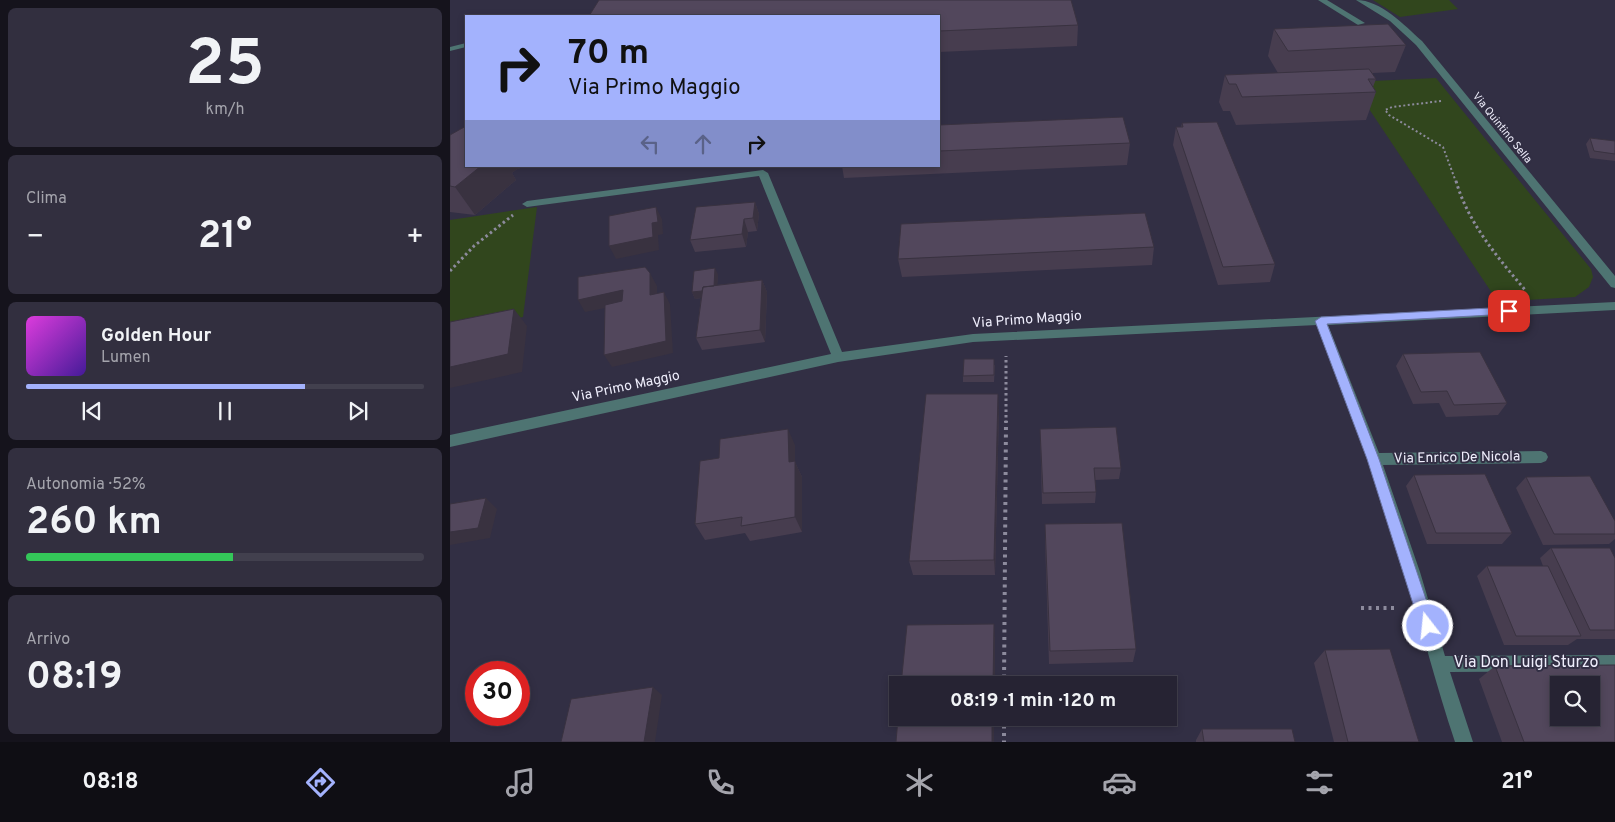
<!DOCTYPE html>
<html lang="it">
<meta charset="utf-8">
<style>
:root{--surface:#262333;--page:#322f3f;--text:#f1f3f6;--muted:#a4a4ac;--line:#42404e;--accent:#a3b2fd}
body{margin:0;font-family:Overpass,sans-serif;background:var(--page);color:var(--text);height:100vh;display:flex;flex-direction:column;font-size:19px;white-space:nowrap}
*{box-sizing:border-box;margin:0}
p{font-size:16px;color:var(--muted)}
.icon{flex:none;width:28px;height:28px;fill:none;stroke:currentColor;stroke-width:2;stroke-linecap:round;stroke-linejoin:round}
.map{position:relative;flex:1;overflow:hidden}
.sheet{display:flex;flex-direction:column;gap:8px;padding:8px;background:#15131c;width:450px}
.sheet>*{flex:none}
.hud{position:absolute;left:15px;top:15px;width:475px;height:152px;border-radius:0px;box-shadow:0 2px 8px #0003,0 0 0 1px var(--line);background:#a3b2fd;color:#111;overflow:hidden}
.buttons{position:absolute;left:1100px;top:676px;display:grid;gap:10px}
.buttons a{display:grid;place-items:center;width:50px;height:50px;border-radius:0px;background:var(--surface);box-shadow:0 2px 8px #0003,0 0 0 1px var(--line);font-size:25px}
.speed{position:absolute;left:15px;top:661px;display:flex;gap:10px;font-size:25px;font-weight:700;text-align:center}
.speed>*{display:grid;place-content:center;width:65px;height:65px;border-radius:50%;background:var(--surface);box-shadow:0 2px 8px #0003,0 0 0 1px var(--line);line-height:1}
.speed .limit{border:8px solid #d22;background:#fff;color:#111}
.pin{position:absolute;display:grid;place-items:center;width:42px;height:42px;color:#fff;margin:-21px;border-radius:10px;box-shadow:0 2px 8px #0006}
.me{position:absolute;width:55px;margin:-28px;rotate:344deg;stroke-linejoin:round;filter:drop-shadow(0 0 4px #0008)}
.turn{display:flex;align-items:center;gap:18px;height:105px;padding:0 20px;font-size:22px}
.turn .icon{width:65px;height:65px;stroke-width:2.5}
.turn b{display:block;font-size:35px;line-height:42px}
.lanes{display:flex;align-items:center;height:48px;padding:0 20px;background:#0003;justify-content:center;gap:25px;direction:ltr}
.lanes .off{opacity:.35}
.big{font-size:38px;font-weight:700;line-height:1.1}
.sheet .tile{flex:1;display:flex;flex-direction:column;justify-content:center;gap:8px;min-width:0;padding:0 18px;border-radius:8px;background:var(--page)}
.sheet .dial{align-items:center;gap:0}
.dial b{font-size:65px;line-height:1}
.song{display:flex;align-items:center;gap:15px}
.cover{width:60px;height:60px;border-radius:8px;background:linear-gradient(135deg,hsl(300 70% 55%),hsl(260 70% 35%))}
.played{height:5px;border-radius:2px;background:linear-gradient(90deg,var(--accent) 70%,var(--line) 70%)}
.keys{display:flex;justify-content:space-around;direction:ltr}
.heat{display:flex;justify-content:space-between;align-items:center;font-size:28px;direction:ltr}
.charge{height:8px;border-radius:4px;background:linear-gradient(90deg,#34c759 52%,var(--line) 0)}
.trip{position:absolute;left:439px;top:676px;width:288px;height:50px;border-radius:0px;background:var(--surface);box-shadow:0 2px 8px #0003,0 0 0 1px var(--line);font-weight:700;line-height:50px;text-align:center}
.dock{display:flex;height:80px;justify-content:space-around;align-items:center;background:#0f0e14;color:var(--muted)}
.dock .icon{width:35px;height:35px}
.dock .selected{color:var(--accent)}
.dock b{font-size:22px;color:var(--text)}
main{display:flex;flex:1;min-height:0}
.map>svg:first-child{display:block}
.green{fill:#31461d}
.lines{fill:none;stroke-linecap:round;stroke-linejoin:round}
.path-far2{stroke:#8d8b9d;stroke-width:2;stroke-dasharray:2 2.5;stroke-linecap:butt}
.path-far1{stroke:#8d8b9d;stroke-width:3;stroke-dasharray:2.5 3;stroke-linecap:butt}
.path{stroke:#8d8b9d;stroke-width:4;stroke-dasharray:3 4.5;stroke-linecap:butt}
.minor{fill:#4e7472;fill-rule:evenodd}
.wall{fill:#473d4f}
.shaded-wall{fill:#393240}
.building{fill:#52475c;stroke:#393240;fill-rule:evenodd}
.route{fill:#a3b2fd;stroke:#6a74a4}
.labels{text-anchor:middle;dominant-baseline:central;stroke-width:4;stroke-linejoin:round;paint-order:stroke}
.far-street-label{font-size:11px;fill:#efeefc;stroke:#322f44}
.street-label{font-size:14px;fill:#efeefc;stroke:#322f44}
.near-street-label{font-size:16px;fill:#efeefc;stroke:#322f44}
</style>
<main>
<section class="sheet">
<div class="tile dial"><b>25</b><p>km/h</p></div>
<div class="tile"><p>Clima</p>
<div class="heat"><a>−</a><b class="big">21°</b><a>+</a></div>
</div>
<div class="tile">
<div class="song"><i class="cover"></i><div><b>Golden Hour</b><p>Lumen</p></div></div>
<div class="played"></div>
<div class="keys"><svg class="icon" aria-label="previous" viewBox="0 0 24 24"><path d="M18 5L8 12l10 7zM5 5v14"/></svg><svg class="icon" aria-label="pause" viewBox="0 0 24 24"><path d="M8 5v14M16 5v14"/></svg><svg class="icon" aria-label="next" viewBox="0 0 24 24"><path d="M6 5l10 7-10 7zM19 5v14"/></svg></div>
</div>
<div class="tile"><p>Autonomia · 52%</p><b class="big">260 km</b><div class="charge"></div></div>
<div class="tile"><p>Arrivo</p><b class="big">08:19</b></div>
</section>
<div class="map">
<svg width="1165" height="742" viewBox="0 0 1165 742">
<rect width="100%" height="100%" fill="#322f44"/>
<path class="green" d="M923 0H999L1008 9 950 17Z
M986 78 1141 269 1143 277 1139 287 1125 297 1048 302 901 82Z
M87 207 73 317 0 332V220Z"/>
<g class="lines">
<path class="path-far2" d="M991 101 942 107 935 110 939 115 993 147 1006 182"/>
<path class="path-far1" d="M1006 181C1018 223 1048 258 1076 291
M0 271 24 246 63 215
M556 423V356"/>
<path class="path" d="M911 608H948
M554 685 556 421
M554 718V742"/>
<path class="minor" d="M868 0H877L915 23 908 25Z
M906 0C931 0 954 25 972 41L1165 276V288L1161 287 966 45 940 21Z
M16 43V47L0 51V47Z
M313 170 318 173 392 352 523 334 1165 302V310L878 325 929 453 1091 451 1096 453 1098 457 1096 461 1091 463 933 465 970 572 995 656 1165 655V671L1000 672 1023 742H1005C986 685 972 629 954 571 928 487 900 407 867 325L523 342 388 362 0 447V435L381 354 309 176 77 207 72 204 77 201Z"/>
</g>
<path class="wall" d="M489 16 628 25 627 46 489 52Z
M824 29 956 45 945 72 922 73 926 79 923 87 926 92 916 120 786 125 780 111H773L769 102 775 75 828 73 818 56Z
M732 123 825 264 820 282 768 285 723 145 726 127H731Z
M489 125 680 143 677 165 394 178 392 166H489Z
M0 135 16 166H78L67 169 62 173 66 180 25 215 0 212Z
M1140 138 1165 141V161L1140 158 1136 144Z
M84 166H119L92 168Z
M305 202 309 214 307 231 298 232 296 247 245 252 240 240Z
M704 247 702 265 452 277 448 259Z
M268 274 267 285 312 280 317 292 315 342 252 350 246 338 251 298 245 299 242 292Z
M953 354 1057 403 1048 415 996 417 989 403 963 404 946 366Z
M545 365 544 382H513V376Z
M549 411 545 575H463L459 561Z
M590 429 671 468 669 479 645 480 646 492 645 503 592 504Z
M345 445V462L352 477V532L300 541 295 533 255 540 245 524Z
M964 475 1062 533 1052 544H977L956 486Z
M1076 477 1165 521V539L1159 544 1093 545 1066 488Z
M595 524 686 649 683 662 599 664 595 540Z
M1101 548 1165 558V639H1127L1118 645H1054L1027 576 1037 566H1093L1090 558Z
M875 650 969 742H884L864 663Z
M1045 666 1165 742H1052L1029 679Z
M752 729 845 742H746V740Z"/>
<path class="shaded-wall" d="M31 166H78L67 169 62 173 66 180 25 215 5 187Z
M305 202 309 214 307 231 303 218Z
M206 207 212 219 213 234 208 235 209 250 166 259 159 246 202 223Z
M294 219 298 232 296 247 292 234Z
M265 268 268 274 267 295 245 299 242 292Z
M200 273 207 286V307L200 295Z
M312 280 317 292 315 342 310 330Z
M173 290 180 303 135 312 128 300Z
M214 292 220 304 223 353 162 367 154 355Z
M64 309 77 326 72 372 0 388V367Z
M548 394 549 411 545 575 544 560Z
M338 429 345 445V462L352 477V532L345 517 339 462Z
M36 498 47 509 40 538 0 545V532Z
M544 624 545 637V685H543Z
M203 687 212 695 205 742H194Z
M542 718H544V742H542Z"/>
<path class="building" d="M149 0H621L628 25 489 31V16H139Z
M938 24 956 45 838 51 824 29Z
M919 69 926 79H918L926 92 792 97 786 84H779L775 75Z
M673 117 680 143 489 151V125Z
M767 122 825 264 773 267 726 127H733L732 123Z
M16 126V166H31L5 187 0 186V135Z
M1140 138 1165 141V154L1144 151Z
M305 202 303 218 294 219 292 234 240 240 246 207Z
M206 207 208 222 202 223 203 237 159 246V216Z
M695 213 704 247 448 259 451 224Z
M195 267 200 273V295L214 292 216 341 154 355 155 305 172 301 173 290 128 300V277Z
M265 268 264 286 253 287 252 291 242 292 244 271Z
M312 280 310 330 246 338 253 287Z
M64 309 58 354 0 367V322Z
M1030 352 1057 403 1004 405 997 391 971 392 953 354Z
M514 359H544V375L513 376Z
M476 394H548L544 560 459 561Z
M666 427 671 468H644L646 492 593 493 590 429Z
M338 429 339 462 345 461V517L291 526 292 517 245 524 250 461 269 458 270 439Z
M1035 474 1062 533H986L964 475Z
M1140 476 1165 521V534H1104L1076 477Z
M36 498 28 528 0 532V504Z
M672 523 686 649 600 651 595 524Z
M1101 548H1160L1165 558V630H1140Z
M1037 566H1098L1131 636H1066Z
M544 624 543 685H451L457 625Z
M940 649 969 742H898L875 650Z
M1165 665V742H1074L1045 666ZM1109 685H1141V718H1109Z
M203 687 194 742H111L121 699Z
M448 718H542V742H446Z
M752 729H842L845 742H754Z"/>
<path class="route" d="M1059 307 1064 311 1059 314 877 324 929 459 985 626 983 631 978 633 972 631 970 626 917 459 865 321 871 317Z"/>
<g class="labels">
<g class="far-street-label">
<text transform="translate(1052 128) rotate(51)">Via Quintino Sella</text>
</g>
<g class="street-label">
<text transform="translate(577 320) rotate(-4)">Via Primo Maggio</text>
<text transform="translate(176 387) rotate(-12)">Via Primo Maggio</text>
<text transform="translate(1007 458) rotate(-1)">Via Enrico De Nicola</text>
</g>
<g class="near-street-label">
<text x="1076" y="663">Via Don Luigi Sturzo</text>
</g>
</g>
</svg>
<div class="buttons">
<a><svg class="icon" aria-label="search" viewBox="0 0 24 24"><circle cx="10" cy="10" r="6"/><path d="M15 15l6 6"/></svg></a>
</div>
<div class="speed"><div class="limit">30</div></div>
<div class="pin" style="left:1059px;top:311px;background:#d93025"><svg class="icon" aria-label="arrive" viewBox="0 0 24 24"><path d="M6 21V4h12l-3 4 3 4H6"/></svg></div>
<svg class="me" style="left:978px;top:626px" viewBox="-20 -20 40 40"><circle r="17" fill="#a3b2fd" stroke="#fff" stroke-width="3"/><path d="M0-11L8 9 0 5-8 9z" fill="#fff"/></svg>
<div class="trip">08:19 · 1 min · 120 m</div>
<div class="hud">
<div class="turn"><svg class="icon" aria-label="right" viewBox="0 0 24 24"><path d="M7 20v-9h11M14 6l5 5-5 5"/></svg><div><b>70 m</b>Via Primo Maggio</div></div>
<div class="lanes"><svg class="icon off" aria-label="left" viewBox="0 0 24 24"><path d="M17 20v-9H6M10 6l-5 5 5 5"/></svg><svg class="icon off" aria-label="ahead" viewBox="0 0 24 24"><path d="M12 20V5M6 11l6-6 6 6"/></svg><svg class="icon" aria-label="right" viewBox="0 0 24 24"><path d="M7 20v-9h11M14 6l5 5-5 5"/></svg></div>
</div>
</div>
</main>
<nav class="dock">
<b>08:18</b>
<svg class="icon selected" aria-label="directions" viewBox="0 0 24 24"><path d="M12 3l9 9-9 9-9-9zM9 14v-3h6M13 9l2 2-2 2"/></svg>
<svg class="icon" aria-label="music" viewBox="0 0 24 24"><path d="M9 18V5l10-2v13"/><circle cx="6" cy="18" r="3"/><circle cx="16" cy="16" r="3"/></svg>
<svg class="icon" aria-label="phone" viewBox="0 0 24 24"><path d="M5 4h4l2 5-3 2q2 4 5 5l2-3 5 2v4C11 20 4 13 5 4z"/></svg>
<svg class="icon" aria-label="climate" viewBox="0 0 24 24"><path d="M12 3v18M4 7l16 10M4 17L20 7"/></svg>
<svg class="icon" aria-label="car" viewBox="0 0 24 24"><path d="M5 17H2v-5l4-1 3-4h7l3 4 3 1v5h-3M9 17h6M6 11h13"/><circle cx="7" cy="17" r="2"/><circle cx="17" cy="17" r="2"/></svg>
<svg class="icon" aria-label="filters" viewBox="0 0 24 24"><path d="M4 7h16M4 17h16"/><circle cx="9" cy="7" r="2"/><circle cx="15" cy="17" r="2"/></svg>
<b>21°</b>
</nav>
